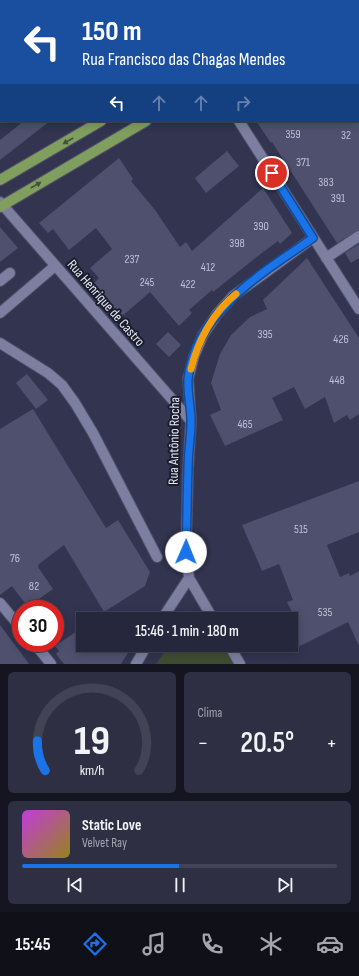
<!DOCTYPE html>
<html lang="pt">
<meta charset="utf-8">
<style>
:root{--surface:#26273c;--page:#2e2f43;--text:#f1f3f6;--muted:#a4a5af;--line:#424456;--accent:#1a73e8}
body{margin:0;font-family:"Sofia Sans Condensed",sans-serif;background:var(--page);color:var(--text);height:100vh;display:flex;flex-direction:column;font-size:15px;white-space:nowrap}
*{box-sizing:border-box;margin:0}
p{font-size:13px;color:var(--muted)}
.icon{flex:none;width:22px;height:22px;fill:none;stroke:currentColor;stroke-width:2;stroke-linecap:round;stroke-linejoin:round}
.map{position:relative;height:664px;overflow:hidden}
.drawer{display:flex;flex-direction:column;gap:8px;padding:8px;background:#151521;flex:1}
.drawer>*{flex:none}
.top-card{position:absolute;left:0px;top:0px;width:359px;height:122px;box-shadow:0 2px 10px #0003,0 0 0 1px var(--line);background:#1a4fa0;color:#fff;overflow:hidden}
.speed{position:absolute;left:12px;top:600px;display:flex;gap:8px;font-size:20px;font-weight:700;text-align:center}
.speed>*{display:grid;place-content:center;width:52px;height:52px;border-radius:50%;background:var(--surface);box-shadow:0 2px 10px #0003,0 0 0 1px var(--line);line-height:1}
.speed .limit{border:6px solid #d22;background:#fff;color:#111}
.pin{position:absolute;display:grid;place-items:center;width:34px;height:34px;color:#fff;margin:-17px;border:2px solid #fff;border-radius:50%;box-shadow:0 1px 4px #0007}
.me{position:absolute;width:44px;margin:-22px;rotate:1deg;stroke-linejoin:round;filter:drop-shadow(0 0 3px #0008)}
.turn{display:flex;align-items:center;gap:14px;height:84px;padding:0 16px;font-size:18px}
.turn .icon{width:52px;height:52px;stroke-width:2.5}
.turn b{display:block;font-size:28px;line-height:34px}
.lanes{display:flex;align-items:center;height:38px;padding:0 16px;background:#0003;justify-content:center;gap:20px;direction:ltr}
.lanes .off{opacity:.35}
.big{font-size:30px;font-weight:600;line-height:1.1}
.drawer .card{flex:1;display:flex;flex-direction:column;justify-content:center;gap:6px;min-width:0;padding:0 14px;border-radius:6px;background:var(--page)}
.drawer .dial{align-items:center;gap:0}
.dial svg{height:104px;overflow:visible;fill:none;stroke:var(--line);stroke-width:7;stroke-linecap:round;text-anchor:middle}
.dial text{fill:var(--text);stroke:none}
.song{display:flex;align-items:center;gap:12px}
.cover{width:48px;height:48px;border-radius:6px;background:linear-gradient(135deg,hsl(290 70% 55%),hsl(50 70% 35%))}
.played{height:4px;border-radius:2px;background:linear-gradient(90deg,var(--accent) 50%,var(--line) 50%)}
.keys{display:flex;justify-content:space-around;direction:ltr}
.heat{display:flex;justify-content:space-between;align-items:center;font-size:22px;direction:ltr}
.drawer .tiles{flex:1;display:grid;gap:8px;grid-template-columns:1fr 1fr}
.card:last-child{grid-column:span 2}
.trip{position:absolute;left:76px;top:612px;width:222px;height:40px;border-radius:0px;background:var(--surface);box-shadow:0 2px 10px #0003,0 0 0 1px var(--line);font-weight:600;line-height:40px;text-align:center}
.tabs{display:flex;height:64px;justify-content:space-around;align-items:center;background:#0f1018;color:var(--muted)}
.tabs .icon{width:28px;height:28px}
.tabs .on{color:var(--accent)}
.tabs b{font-size:18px;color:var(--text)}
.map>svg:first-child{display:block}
.green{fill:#404c32}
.building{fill:#4e506e}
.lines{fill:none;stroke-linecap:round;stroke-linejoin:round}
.minor-casing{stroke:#4f5068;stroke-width:12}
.major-casing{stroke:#4f5068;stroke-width:12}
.minor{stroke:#7c7fa0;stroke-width:10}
.major{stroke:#809f5e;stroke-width:10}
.oneway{fill:#44513f}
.route-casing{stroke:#114b97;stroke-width:10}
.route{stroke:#1a73e8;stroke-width:7}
.slow{stroke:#f59e0b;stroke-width:7}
.labels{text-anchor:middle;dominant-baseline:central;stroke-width:4;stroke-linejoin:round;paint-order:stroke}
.number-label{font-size:12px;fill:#bec0d6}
.street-label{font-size:14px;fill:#e4e6f9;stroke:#1c1d2a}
</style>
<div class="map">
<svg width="359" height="664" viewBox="0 0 359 664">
<rect width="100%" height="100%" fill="#323450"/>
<path class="green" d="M169 645H224L235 664H156Z"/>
<path class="building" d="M24 121H50L0 160V140Z
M256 121H359V230L337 243 272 142 271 143Z
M227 151 239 166 206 193 195 178Z
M119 158 133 179 131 181 155 210 180 247 186 242 192 251 263 188 292 233 280 244 278 241 258 256 213 292 212 290 189 310 192 313 179 326 150 292 120 318 92 285 99 278 90 268 112 249 96 228 69 250 53 229 48 233 39 223Z
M0 227 18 248 0 262Z
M359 244V258L351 263 345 253Z
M307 258 359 338V414L350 420 347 415 334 423 325 397 305 409 294 387 272 398 283 420 225 446 210 415 221 410 211 383 220 354 231 335 250 317 267 309 263 300Z
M168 332 181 345 169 357 156 344Z
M27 374 48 400 36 409 16 383Z
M33 409 106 528 118 520 150 572 145 586 104 612 64 545 39 564 38 567 53 589 28 607 12 586 0 595V429Z
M359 481V532L327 545 340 577 349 573 350 576 359 571V646L348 622 296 648 291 640V627L297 623 287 602 293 600 279 564 262 571 242 525Z
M0 625 18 649 29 664H0Z
M83 627V645H133L121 664H64L56 654 59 651 55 646Z"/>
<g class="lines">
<g class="minor-casing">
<path id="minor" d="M162 0 163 1
M136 1 138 0
M358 94 359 96
M0 111 1 110
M239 121 359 309
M0 202 191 421
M326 258 359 236
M0 281 10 273
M0 313 55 266
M0 343 48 373 62 385 75 403 93 433 157 557
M189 578 213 619
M0 603 21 628
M162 619 189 578 186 551 188 469 191 421 188 379 194 356 203 335 217 314 233 296 313 238
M34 643 51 664
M229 645 240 664
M136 664 147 645"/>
</g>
<g class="major-casing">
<path id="major" d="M292 1 293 0
M334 1 336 0
M0 180 101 121
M0 207 146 121"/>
</g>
<use href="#minor" class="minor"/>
<use href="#major" class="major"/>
</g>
<defs><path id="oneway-solid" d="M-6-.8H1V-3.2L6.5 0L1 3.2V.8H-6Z"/></defs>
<g class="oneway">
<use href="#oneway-solid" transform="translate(68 141) rotate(150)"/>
<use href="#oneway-solid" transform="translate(36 185) rotate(-30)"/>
</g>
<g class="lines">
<g class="route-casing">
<path id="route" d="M186 552C187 524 187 497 188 469 188 453 191 437 191 421 191 407 187 392 188 379 196 311 262 273 313 238L272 173"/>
</g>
<use href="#route" class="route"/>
<path class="slow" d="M191 369C198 341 213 312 236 294"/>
</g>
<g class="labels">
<g class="number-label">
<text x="293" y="134">359</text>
<text x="346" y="135">32</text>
<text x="303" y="162">371</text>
<text x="326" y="182">383</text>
<text x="338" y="198">391</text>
<text x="261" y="226">390</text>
<text x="237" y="243">398</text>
<text x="132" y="259">237</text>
<text x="208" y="267">412</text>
<text x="147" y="282">245</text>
<text x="188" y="284">422</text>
<text x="265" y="334">395</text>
<text x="341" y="339">426</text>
<text x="337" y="380">448</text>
<text x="245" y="424">465</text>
<text x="301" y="529">515</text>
<text x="15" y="558">76</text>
<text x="34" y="586">82</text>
<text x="325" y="612">535</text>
</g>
<g class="street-label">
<text transform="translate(106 303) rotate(49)">Rua Henrique de Castro</text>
<text transform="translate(174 441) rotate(-89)">Rua Antônio Rocha</text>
</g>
</g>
</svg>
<div class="speed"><div class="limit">30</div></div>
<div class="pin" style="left:272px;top:173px;background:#d93025"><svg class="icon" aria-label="arrive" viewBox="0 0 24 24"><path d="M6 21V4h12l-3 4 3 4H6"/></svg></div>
<svg class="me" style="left:186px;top:552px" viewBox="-20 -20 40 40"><circle r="19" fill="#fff"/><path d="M0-13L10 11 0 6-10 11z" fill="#1a73e8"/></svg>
<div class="trip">15:46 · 1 min · 180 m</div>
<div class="top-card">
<div class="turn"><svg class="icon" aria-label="left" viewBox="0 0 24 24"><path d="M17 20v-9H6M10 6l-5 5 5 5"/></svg><div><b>150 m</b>Rua Francisco das Chagas Mendes</div></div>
<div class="lanes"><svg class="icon" aria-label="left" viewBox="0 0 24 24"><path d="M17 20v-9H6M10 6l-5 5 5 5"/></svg><svg class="icon off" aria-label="ahead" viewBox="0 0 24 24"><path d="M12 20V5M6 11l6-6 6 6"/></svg><svg class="icon off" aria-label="ahead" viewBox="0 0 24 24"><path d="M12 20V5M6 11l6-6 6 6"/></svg><svg class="icon off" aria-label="right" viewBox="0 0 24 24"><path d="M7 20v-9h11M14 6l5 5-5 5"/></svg></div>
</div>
</div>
<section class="drawer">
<div class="tiles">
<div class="card dial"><svg viewBox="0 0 100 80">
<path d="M14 69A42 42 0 1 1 86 69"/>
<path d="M14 69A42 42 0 0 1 8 46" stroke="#1a73e8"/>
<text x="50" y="56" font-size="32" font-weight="700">19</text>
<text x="50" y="72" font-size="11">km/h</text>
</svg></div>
<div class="card"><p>Clima</p>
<div class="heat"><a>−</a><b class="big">20.5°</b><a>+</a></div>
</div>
<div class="card">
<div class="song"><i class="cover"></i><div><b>Static Love</b><p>Velvet Ray</p></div></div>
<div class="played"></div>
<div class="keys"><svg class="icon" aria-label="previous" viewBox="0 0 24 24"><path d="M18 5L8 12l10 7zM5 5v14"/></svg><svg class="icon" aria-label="pause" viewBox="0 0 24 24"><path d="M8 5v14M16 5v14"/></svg><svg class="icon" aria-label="next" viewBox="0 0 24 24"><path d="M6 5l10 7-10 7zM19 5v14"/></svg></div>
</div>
</div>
</section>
<nav class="tabs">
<b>15:45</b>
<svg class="icon on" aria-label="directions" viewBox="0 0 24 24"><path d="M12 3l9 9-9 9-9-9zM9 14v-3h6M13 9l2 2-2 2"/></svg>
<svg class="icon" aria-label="music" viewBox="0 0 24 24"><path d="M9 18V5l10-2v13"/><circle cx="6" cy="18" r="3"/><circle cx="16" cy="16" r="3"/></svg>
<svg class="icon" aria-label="phone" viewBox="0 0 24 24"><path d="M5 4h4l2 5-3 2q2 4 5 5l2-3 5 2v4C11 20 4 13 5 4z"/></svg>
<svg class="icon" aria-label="climate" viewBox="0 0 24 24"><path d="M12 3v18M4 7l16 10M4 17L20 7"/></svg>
<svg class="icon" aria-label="car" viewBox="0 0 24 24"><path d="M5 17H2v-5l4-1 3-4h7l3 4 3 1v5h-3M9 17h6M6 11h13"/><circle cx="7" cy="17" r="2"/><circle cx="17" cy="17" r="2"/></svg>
</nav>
